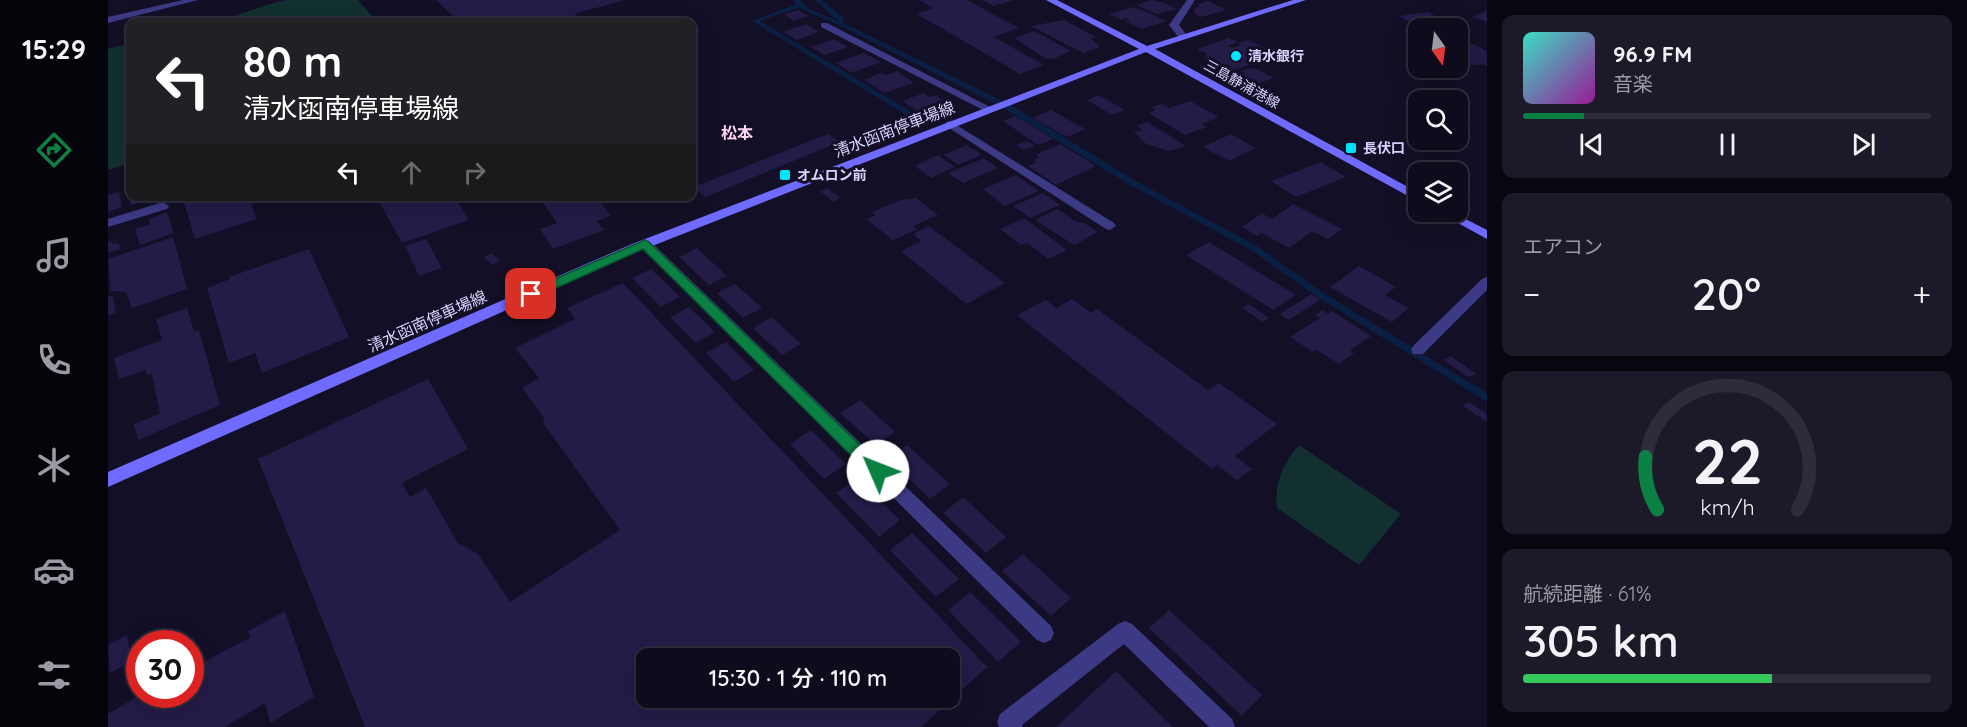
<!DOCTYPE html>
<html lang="ja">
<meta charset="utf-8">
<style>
:root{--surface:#0e0b1c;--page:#1c1929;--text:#f1f3f6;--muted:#9b9ba3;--line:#2e2b3b;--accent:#0b8043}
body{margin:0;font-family:Quicksand,"Noto Sans JP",sans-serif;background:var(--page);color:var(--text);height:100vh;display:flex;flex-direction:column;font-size:22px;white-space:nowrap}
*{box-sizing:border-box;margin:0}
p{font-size:20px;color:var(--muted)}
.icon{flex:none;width:33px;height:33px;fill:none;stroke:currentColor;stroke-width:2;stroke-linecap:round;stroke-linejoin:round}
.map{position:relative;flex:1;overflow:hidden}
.details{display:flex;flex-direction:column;gap:15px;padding:15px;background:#08060f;width:480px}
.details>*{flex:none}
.guide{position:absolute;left:18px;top:18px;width:570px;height:183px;border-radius:12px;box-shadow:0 6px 24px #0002,0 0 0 2px var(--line);background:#202124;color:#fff;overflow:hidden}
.needle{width:39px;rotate:166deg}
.controls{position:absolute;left:1300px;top:18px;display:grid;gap:12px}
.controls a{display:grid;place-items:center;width:60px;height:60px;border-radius:12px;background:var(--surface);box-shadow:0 6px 24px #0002,0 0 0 2px var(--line);font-size:30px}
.speed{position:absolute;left:18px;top:630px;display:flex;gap:12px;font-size:30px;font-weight:700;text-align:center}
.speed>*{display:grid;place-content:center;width:78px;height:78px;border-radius:50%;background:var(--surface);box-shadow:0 6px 24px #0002,0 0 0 2px var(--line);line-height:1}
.speed .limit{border:9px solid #d22;background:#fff;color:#111}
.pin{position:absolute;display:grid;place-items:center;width:51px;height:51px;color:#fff;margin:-26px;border-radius:12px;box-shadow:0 3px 9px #0006}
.me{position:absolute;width:66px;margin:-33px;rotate:314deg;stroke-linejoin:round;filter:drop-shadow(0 0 4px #0008)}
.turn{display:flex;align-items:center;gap:21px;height:126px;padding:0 18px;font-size:27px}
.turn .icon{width:78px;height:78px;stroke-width:2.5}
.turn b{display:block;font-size:42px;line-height:51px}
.lanes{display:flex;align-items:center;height:57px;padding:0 18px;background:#0003;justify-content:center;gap:30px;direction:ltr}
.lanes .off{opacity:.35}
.big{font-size:45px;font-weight:600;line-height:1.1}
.details .widget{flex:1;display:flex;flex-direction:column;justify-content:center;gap:9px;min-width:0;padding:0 21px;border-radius:12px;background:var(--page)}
.details .dial{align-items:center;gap:0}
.dial svg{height:156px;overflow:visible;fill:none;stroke:var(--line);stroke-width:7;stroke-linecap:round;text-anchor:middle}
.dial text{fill:var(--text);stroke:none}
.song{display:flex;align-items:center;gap:18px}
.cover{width:72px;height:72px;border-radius:9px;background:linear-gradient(135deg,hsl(170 70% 55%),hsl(300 70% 35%))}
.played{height:6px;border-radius:3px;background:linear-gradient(90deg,var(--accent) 15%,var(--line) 15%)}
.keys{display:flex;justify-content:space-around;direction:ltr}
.heat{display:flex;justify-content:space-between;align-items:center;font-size:33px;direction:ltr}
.charge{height:9px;border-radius:4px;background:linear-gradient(90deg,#34c759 61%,var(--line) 0)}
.trip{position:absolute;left:528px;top:648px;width:324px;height:60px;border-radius:12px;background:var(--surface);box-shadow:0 6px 24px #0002,0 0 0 2px var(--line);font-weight:600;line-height:60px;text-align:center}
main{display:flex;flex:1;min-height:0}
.menu{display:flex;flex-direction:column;width:108px;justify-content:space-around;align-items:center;background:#06040b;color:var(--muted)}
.menu .icon{width:42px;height:42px}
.menu .selected{color:var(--accent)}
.menu b{font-size:27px;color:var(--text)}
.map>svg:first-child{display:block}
.green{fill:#12302f}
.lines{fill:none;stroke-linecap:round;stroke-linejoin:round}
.stream{fill:#0a1f44;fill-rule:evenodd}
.building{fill:#241b47;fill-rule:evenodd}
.service{fill:#3d3a85;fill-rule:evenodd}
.minor{fill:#3d3a85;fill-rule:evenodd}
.secondary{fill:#6f6bff;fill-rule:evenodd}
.route{fill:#0b8043;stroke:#07532c;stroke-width:1.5}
.poi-dot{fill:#00e5ff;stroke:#130f26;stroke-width:2}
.labels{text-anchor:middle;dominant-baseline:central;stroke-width:6;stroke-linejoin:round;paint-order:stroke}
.far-poi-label{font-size:14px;font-weight:bold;fill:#d9d4ff;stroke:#130f26;text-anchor:start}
.far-street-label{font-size:14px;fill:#d9d4ff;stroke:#130f26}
.street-label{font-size:16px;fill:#d9d4ff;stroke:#130f26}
.far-quarter-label{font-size:16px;font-weight:bold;fill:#ffd6f0;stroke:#130f26}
</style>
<main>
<nav class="menu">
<b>15:29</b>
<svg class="icon selected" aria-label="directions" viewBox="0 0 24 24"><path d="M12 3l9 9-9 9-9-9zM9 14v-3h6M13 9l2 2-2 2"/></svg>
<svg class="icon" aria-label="music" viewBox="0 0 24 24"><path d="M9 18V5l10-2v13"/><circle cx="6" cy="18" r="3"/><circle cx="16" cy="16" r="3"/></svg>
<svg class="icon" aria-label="phone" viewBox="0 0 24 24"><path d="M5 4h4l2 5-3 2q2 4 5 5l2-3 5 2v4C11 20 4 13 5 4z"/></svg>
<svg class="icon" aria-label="climate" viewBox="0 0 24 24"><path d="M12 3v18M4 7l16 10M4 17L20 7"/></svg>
<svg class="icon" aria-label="car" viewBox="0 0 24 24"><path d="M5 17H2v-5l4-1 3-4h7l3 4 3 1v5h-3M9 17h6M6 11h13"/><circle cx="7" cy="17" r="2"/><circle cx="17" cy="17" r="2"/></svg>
<svg class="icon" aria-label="filters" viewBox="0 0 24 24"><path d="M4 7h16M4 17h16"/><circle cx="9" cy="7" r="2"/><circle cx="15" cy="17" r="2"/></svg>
</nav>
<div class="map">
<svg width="1379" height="727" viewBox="0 0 1379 727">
<rect width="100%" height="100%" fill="#130f26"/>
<path class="green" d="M178 0H250L269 22H105C130 16 152 6 178 0Z
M22 43V163L0 170V49Z
M1191 445 1293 514 1251 565 1169 508C1166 483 1175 464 1191 445Z"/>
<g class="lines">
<path class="stream" d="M685 0H692L701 9 730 21 707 0H714L736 18 735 23 903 105 1028 181 1149 246 1217 294 1379 393V402L1211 298 1143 250 1022 185 897 109 731 25 697 11 692 7 652 21 820 122 813 124 644 21 689 4Z"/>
</g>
<path class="building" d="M328 0H514V1L466 14 477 22H351Z
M811 0H859L911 28 886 37 936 65 912 74 809 14 825 8Z
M874 0H904V1L885 6Z
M1044 0 1057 3 1069 9 1048 14 1028 5Z
M1100 1 1118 10 1093 17 1085 13 1088 7 1092 6 1089 4Z
M1025 7 1041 13 1058 21 1034 29 1018 21 1022 20 1018 18 1013 20 1001 14Z
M690 10 701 16 686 21 676 14Z
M1379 10V22L1365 17Z
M1320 12 1337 22 1342 21 1352 26 1313 28 1291 16Z
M956 20 988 37 983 39 992 47 975 53 923 26Z
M698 24 711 32 689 40 675 32Z
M926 31 963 51 945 59 937 58 906 38Z
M1121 38 1130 42 1120 46 1125 48 1133 45 1129 44 1140 40 1171 54 1118 73 1102 65 1105 64 1097 59 1099 54 1089 49Z
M727 39 740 47 717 55 703 47Z
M1362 43 1379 51V66L1374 64 1357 66 1350 62V44Z
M756 53 773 62 744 73 728 63Z
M1142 68 1149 69 1166 78 1138 87 1124 79 1137 73 1133 71Z
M789 71 806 83 777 93 756 80 773 73 778 75Z
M816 93 821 97 827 95 842 105 815 115 794 101Z
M991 95 1017 110 1004 115 979 100Z
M1082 101 1111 117 1094 124 1099 127 1077 135 1041 113 1048 110 1043 107 1054 104 1061 108Z
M943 110 977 129 959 137 925 118Z
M907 116 945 139 930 145 895 121Z
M1039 122 1078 146 1061 151 1038 144 1026 132 1034 130 1028 126Z
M720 134 732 142 597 197 586 187Z
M1123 134 1148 148 1121 161 1095 147Z
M920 141 927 146 915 150 908 145Z
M952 144 988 166 948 185 920 166 929 162 925 160 931 157 927 155Z
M859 145 874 155 850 165 836 155Z
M830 155 847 167 823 178 807 166Z
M876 158 890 168 855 183 840 173Z
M1213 162 1238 177 1188 197 1163 181Z
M908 175 931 191 897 206 875 189Z
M720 188 732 198 725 202 712 191Z
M20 189H22V196H47V200L22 205Z
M11 192 14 207 0 212V195Z
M935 193 952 205 922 218 905 206Z
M74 196H166V197L143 204 149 219 87 239Z
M268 196H346L361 220 294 243Z
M430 196H487L503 216 489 221 496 230 445 249 432 229 449 223Z
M808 198 830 215 805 226 810 229 785 240 758 219 768 215 764 212 793 200Z
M1185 204 1234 229 1220 239 1204 231 1182 248 1153 233 1149 236 1134 227 1154 213 1164 219Z
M949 209 969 222 976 223 990 232 966 245 927 220Z
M59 212 66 233 32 245 27 229 42 224 41 219Z
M916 218 959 250 940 259 919 243 913 245 892 229Z
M821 226 897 283 858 304 793 251 813 241 805 234Z
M65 237 79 289 24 308 18 292 3 291 0 259Z
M318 239 334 268 311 276 297 246Z
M2 240 5 244 10 243 13 249 0 253V241Z
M1101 242 1188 295 1165 310 1078 255Z
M589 248 619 276 601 285 571 257Z
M201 249 241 337 154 373 147 353 121 363 99 288 122 279 121 277Z
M384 253 392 261 384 265 376 257Z
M1251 266 1288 287 1277 295 1301 308 1284 322 1222 287Z
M543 269 572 297 553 307 524 278Z
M515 283 879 667 813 727H257L150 459 320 379 360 449 294 483 302 497 318 488 350 543 370 554 402 602 512 530 435 423 437 419 414 388 431 378 407 348 467 319 459 308ZM538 658H842V698H538Z
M627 284 654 308 635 318 609 293Z
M1203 294 1212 300 1181 320 1172 314Z
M5 295 8 313 0 316V297Z
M964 299 983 313 989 309 1100 390 1111 383 1169 424 1127 456 1144 469 1129 480 1109 465 1104 469 909 315 938 300 948 308Z
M1141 304 1161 318 1155 322 1134 308Z
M581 307 607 332 588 343 562 317Z
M79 308 86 331 91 330 112 405 30 440 26 424 52 414 44 374 39 375 37 370 11 379 6 358 54 340 48 319Z
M1215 310 1220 314 1224 311 1263 336 1242 350 1246 353 1231 364 1209 350 1205 352 1182 337 1212 318 1207 315Z
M664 317 693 344 674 355 645 328Z
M618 342 646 370 626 382 598 353Z
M1343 356 1368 374 1360 377 1335 360Z
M752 400 787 432 768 445 732 413Z
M1361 402 1379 414V422L1355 406Z
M703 430 738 464 716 479 682 444Z
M799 445 842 484 822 499 780 459Z
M749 478 792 520 771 537 728 493Z
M855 497 898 537 878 553 835 513Z
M804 533 851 579 828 597 782 550Z
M915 554 963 598 943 616 894 571Z
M862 592 913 642 890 662 840 610Z
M1061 610 1154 695 1134 716 1041 628Z
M177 611 206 697 162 723 157 703 117 727H0V714L34 694H82V669L143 637 140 631Z
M19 635 24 661 2 673 0 645Z
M1008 671 1065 727H948Z"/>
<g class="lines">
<path class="service" d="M55 202 61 206 59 209 0 227V219Z"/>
<path class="minor" d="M75 0H90L0 23V17Z
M1079 0H1087L1071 25 1079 36 1074 39 1071 38 1061 25Z
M713 23H719L886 109 877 111 713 27Z
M842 121 1006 223 1008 226 1002 230 998 229 838 126V122Z
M537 240 542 241 943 626 946 633 943 640 936 643 929 640 532 247 531 244 532 241Z
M1379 277V290L1315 354H1305L1303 350 1305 346 1374 279Z
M1017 621 1024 624 1124 719 1127 727H1101L1016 644 914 725 915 727H891L889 722 892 714 1010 624Z"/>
<path class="secondary" d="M938 0H949L1039 46 1185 0H1198L1047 49 1311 193V202L1038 52 534 250 0 487V472L524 244 1031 49Z
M1330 212H1344L1379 230V239Z"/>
</g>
<path class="route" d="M537 240 541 242 775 467 777 471 775 476 770 478 764 476 535 249 428 297 423 298 417 294 419 291Z"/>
<g class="poi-dot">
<circle cx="1128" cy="56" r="6"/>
<rect x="1237" y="142" width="12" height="12" rx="3"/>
<rect x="671" y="169" width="12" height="12" rx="3"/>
</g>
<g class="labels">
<g class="far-poi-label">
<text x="1140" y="56">清水銀行</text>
<text x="1255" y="148">長伏口</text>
<text x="689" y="175">オムロン前</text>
</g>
<g class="far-street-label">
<text transform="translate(1134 84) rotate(29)">三島静浦港線</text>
</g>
<g class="street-label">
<text transform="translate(786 129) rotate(-21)">清水函南停車場線</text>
<text transform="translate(319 321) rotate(-24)">清水函南停車場線</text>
</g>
<g class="far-quarter-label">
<text x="629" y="133">松本</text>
</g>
</g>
</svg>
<div class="controls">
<a><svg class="needle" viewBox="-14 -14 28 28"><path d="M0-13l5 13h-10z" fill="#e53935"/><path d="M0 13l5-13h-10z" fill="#9b9ba3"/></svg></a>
<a><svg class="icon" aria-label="search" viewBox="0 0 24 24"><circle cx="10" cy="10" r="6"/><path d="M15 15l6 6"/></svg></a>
<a><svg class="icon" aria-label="layers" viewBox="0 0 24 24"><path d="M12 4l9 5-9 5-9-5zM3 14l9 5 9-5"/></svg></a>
</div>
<div class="speed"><div class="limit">30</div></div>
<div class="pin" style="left:423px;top:294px;background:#d93025"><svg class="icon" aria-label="arrive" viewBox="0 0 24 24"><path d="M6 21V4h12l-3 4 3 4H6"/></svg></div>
<svg class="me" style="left:770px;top:471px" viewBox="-20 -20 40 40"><circle r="19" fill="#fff"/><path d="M0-13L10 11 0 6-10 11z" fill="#0b8043"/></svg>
<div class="trip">15:30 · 1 分 · 110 m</div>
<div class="guide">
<div class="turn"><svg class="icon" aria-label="left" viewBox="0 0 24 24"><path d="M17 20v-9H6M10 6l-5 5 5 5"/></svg><div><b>80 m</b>清水函南停車場線</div></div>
<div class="lanes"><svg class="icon" aria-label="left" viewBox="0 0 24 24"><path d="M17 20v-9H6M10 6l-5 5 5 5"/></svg><svg class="icon off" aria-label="ahead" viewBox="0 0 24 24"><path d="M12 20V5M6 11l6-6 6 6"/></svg><svg class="icon off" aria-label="right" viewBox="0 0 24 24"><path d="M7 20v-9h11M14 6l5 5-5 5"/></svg></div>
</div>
</div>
<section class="details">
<div class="widget">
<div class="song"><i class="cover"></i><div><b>96.9 FM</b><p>音楽</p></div></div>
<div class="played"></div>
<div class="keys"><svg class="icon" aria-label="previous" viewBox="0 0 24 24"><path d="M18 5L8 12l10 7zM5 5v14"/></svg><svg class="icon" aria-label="pause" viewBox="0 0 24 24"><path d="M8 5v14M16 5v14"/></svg><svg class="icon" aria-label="next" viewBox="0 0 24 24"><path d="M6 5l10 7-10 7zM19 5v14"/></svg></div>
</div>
<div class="widget"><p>エアコン</p>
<div class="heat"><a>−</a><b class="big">20°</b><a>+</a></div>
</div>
<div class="widget dial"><svg viewBox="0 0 100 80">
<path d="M14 69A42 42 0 1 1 86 69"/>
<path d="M14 69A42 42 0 0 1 8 42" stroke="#0b8043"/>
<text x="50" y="56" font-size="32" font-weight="700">22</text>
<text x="50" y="72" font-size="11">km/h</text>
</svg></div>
<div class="widget"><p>航続距離 · 61%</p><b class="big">305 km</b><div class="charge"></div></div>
</section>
</main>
